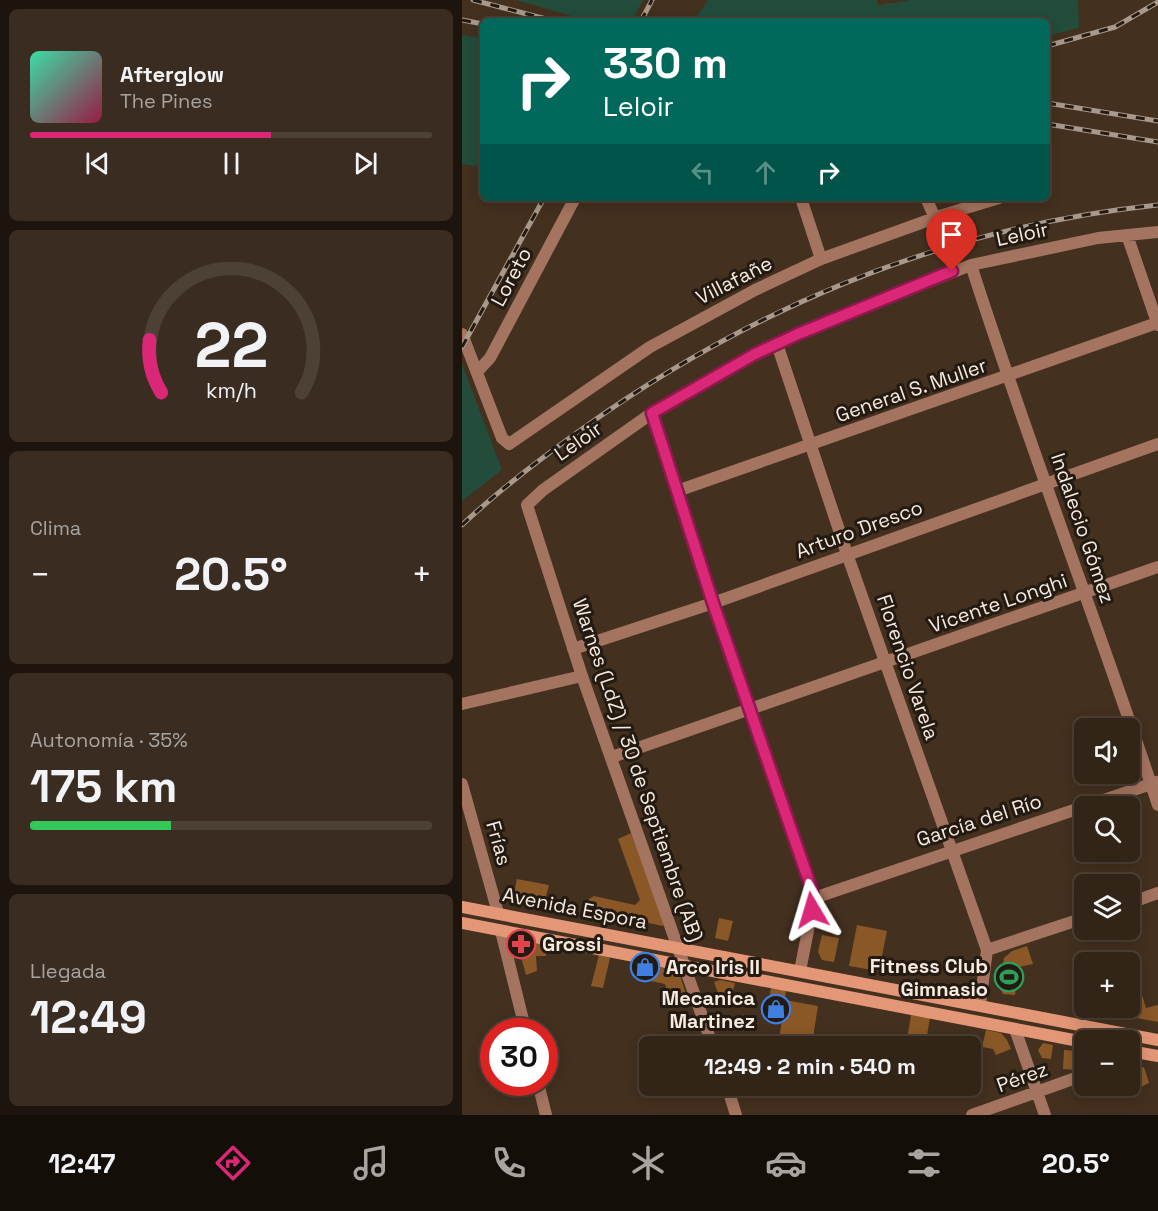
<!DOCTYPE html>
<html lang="es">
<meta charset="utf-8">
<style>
:root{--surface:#322417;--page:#3a2c20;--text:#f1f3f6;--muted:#a8a4a1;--line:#4d4136;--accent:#db2777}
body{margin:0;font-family:"Space Grotesk",sans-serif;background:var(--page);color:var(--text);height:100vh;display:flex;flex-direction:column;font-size:22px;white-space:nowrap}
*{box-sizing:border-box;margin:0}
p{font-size:20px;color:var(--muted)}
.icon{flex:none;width:33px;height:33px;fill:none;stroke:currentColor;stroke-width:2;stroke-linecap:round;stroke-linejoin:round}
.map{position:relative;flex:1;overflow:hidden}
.side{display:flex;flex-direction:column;gap:9px;padding:9px;background:#1c140d;width:462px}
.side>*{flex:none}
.guide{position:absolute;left:18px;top:18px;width:570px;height:183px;border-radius:9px;box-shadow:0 3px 15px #0003,0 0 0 2px var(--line);background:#00695c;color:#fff;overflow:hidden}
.buttons{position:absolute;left:612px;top:718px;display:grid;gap:12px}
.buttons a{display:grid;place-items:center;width:66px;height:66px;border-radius:9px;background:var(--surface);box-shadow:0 3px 15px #0003,0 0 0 2px var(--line);font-size:30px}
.speed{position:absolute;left:18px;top:1018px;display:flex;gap:12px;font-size:30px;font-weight:700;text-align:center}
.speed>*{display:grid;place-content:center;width:78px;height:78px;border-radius:50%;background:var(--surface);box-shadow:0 3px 15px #0003,0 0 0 2px var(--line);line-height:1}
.speed .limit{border:9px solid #d22;background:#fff;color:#111}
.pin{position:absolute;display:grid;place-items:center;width:51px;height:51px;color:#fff;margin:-62px -26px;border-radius:50% 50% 50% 0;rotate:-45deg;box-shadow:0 0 6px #0007}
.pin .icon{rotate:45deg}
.me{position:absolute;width:66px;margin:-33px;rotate:353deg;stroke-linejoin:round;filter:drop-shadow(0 0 4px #0008)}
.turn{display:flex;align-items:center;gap:21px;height:126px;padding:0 24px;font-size:27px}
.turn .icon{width:78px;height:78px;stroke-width:2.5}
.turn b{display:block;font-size:42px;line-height:51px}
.lanes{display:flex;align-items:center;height:57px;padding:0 24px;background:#0003;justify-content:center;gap:30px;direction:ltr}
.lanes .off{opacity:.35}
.big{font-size:45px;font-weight:700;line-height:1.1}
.side .widget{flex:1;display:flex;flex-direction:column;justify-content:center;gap:9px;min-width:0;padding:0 21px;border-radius:9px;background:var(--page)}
.side .dial{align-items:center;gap:0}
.dial svg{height:156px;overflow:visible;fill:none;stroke:var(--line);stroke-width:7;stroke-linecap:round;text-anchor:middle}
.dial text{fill:var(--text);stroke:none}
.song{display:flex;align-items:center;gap:18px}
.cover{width:72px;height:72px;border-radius:9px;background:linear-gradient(135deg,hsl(160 70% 55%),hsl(340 70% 35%))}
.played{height:6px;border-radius:3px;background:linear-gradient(90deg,var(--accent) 60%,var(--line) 60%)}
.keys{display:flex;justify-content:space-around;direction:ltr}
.heat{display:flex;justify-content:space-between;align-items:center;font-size:33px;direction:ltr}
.charge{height:9px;border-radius:4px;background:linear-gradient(90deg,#34c759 35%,var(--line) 0)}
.trip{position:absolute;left:177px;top:1036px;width:342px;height:60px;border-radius:9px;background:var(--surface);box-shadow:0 3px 15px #0003,0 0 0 2px var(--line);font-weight:700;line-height:60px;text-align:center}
.tabs{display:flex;height:96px;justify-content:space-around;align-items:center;background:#140e09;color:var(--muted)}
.tabs .icon{width:42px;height:42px}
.tabs .selected{color:var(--accent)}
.tabs b{font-size:27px;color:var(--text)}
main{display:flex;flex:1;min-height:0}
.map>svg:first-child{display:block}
.green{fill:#234c3b}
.building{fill:#8a5827}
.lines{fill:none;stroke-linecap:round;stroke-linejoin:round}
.minor{stroke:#a57460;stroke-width:12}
.secondary{stroke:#e49777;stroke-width:12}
.rail-casing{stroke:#a9998c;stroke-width:5}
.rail{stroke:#231a12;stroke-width:3;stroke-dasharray:9;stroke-linecap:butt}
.route-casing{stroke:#8e194d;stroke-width:15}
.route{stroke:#db2777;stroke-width:10}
.labels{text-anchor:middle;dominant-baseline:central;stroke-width:6;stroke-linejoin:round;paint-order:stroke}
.street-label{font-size:20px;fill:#f7eae0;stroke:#231a12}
.poi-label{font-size:20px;font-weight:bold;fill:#f7eae0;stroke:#231a12;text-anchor:start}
</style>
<main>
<section class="side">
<div class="widget">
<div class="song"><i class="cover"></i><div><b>Afterglow</b><p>The Pines</p></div></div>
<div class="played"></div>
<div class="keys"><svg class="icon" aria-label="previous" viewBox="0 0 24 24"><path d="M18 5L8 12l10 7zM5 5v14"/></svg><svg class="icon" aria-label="pause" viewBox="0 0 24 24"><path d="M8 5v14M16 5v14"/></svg><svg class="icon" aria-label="next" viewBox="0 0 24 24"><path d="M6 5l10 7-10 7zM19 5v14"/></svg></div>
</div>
<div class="widget dial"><svg viewBox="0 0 100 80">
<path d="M14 69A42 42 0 1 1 86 69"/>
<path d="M14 69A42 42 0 0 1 8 42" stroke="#db2777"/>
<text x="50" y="56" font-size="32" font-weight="700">22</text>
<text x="50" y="72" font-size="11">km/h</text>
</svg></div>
<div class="widget"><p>Clima</p>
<div class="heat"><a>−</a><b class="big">20.5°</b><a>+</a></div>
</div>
<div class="widget"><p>Autonomía · 35%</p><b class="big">175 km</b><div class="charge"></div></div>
<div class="widget"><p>Llegada</p><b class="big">12:49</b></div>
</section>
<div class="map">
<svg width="696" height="1115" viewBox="0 0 696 1115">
<rect width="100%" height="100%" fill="#43301f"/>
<path class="green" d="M54 0H181L170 21H127Z
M246 0H415L416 5 449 0H616L617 28 585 36V21H231Z
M0 35 21 38V167L0 164Z
M0 364 40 470 0 501Z"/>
<path class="building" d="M169 833 202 923 201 926 126 910 127 899 132 896 173 905 178 900 156 839Z
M55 879 87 885 81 908 54 900 55 894 52 893Z
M257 918 271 921 266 941 253 938Z
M395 925 425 931 417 971 387 966Z
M360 935 377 938 372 962 360 960 356 952Z
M63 940 84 943V956H74L75 971 64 975 56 946Z
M565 946 571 964 557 967 553 995 541 994 537 987 542 958 550 951Z
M137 955 148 958 141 988 129 986Z
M177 964 211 970 219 978 225 998 209 1003 203 984 174 978Z
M619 969 622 970V1008H645L644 1014 612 1008Z
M674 975 684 1008 696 1005V1022L659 1015 661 1008H668V977Z
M258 980 273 983 270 995 257 996 252 982Z
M309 988 324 990 323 1000 356 1006 350 1044 317 1039 320 1020 304 1018Z
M449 1015 468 1018 463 1047 444 1046Z
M524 1030 539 1033 545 1040 549 1049 534 1055 531 1049 520 1047Z
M581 1043 591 1045 589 1059 580 1058 576 1050Z
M602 1050 616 1051 614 1070 601 1069Z
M682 1067 687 1083 662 1095 659 1086H668V1072Z"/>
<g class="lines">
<path class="minor" d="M339 198 359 259
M464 198 473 218
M665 235 696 325
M509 265C567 446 636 624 696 805
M0 334 40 438 47 444 188 347 293 290 359 259 481 215 537 198
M315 344 385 554 525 950 518 1004
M15 372 28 358 113 198
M190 413 251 603 350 890V910L338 971
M215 491 695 323
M111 649 251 603 696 444
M0 704 120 676
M150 757 696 567
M0 784 36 913
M352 898 695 782
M668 903 696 893
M39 931 64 1032
M525 950 622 918
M553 1029 583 1115
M251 1047 120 676 65 505 81 490 190 413 269 367 336 334 509 265 636 238 696 232
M76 1083 84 1115
M265 1086 274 1115
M510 1115 622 1075"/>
<path class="secondary" d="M0 907 696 1040
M0 923 622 1042
M668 1051 696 1056"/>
<g class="rail-casing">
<path id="rail" d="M11 0 92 21
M0 20 21 24
M179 21 190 0
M585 46 653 27 696 2
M585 103 696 121
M585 124 696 142
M0 347 82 198
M0 525C37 490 78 459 120 429 294 305 483 227 696 205"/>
</g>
<use href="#rail" class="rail"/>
</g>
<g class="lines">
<g class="route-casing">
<path id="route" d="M350 910V890L251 603 190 413 293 354 336 334 490 271"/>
</g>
<use href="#route" class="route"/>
</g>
<defs>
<g id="pharmacy-ring" transform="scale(1.5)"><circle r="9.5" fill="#231a12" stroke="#e0444e" stroke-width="1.5"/><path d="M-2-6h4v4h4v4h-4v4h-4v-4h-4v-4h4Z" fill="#e0444e"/></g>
<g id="shop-ring" transform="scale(1.5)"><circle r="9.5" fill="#231a12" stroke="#3f7fe0" stroke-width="1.5"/><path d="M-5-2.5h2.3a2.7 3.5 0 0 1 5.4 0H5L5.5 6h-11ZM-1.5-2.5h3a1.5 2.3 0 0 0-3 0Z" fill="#3f7fe0"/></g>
<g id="stadium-ring" transform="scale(1.5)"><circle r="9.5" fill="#231a12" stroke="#2e9e5b" stroke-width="1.5"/><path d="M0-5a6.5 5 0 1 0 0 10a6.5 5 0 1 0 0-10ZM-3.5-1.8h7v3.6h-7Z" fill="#2e9e5b"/></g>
</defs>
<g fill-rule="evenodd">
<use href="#pharmacy-ring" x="59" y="944"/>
<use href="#shop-ring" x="183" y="967"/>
<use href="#stadium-ring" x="547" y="977"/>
<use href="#shop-ring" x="314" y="1009"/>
</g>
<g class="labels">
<g class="street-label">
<text transform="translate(560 234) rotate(-12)">Leloir</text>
<text transform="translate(49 277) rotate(-62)">Loreto</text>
<text transform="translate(272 280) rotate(-27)">Villafañe</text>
<text transform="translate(449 390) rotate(-19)">General S. Muller</text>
<text transform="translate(116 441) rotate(-35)">Leloir</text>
<text transform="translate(621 528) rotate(71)">Indalecio Gómez</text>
<text transform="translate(397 529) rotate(-20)">Arturo Dresco</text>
<text transform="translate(536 603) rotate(-19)">Vicente Longhi</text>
<text transform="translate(446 667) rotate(71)">Florencio Varela</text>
<text transform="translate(176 770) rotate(71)">Warnes (LdZ) / 30 de Septiembre (AB)</text>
<text transform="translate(517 820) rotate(-18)">García del Río</text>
<text transform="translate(37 843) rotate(74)">Frías</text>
<text transform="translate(113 908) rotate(11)">Avenida Espora</text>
<text transform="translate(560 1077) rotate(-20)">Pérez</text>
</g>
<g class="poi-label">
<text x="80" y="944">Grossi</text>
<text x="526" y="966" text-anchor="end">Fitness Club<tspan x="526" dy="23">Gimnasio</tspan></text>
<text x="204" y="967">Arco Iris II</text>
<text x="293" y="998" text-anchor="end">Mecanica<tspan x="293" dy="23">Martinez</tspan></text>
</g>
</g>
</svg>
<div class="buttons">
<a><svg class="icon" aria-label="sound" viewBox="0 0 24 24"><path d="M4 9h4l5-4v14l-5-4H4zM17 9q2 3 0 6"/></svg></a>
<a><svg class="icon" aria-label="search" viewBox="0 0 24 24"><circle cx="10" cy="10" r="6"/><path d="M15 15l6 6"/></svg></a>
<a><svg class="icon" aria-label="layers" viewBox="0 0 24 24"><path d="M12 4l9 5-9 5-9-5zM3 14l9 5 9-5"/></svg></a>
<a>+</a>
<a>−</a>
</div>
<div class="speed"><div class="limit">30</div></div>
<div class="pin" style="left:490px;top:271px;background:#d93025"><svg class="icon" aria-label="arrive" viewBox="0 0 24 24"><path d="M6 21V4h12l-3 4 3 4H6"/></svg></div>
<svg class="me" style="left:350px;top:910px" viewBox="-20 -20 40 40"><path d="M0-17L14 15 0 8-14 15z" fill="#db2777" stroke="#fff" stroke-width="4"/></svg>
<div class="trip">12:49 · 2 min · 540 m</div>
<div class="guide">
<div class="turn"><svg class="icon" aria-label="right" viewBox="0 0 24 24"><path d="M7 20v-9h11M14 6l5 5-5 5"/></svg><div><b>330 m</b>Leloir</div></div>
<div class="lanes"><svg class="icon off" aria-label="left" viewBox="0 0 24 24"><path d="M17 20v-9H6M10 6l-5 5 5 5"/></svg><svg class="icon off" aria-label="ahead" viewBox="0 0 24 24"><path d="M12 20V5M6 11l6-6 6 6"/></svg><svg class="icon" aria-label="right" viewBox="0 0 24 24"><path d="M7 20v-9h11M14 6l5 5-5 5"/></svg></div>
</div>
</div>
</main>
<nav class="tabs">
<b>12:47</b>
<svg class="icon selected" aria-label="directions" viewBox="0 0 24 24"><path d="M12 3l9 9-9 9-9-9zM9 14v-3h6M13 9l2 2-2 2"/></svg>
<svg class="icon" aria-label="music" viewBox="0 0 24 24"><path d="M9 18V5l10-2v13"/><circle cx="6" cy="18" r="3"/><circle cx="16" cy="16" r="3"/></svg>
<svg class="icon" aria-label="phone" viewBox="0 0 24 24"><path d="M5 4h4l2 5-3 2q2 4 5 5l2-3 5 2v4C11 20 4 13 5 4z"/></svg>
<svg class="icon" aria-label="climate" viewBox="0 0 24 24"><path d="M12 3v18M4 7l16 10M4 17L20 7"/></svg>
<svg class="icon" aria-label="car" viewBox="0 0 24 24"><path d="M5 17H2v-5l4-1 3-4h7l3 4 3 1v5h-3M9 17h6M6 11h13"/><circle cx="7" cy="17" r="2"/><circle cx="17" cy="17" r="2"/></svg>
<svg class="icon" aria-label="filters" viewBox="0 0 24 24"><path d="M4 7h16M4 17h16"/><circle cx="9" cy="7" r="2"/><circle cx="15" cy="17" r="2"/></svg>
<b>20.5°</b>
</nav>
